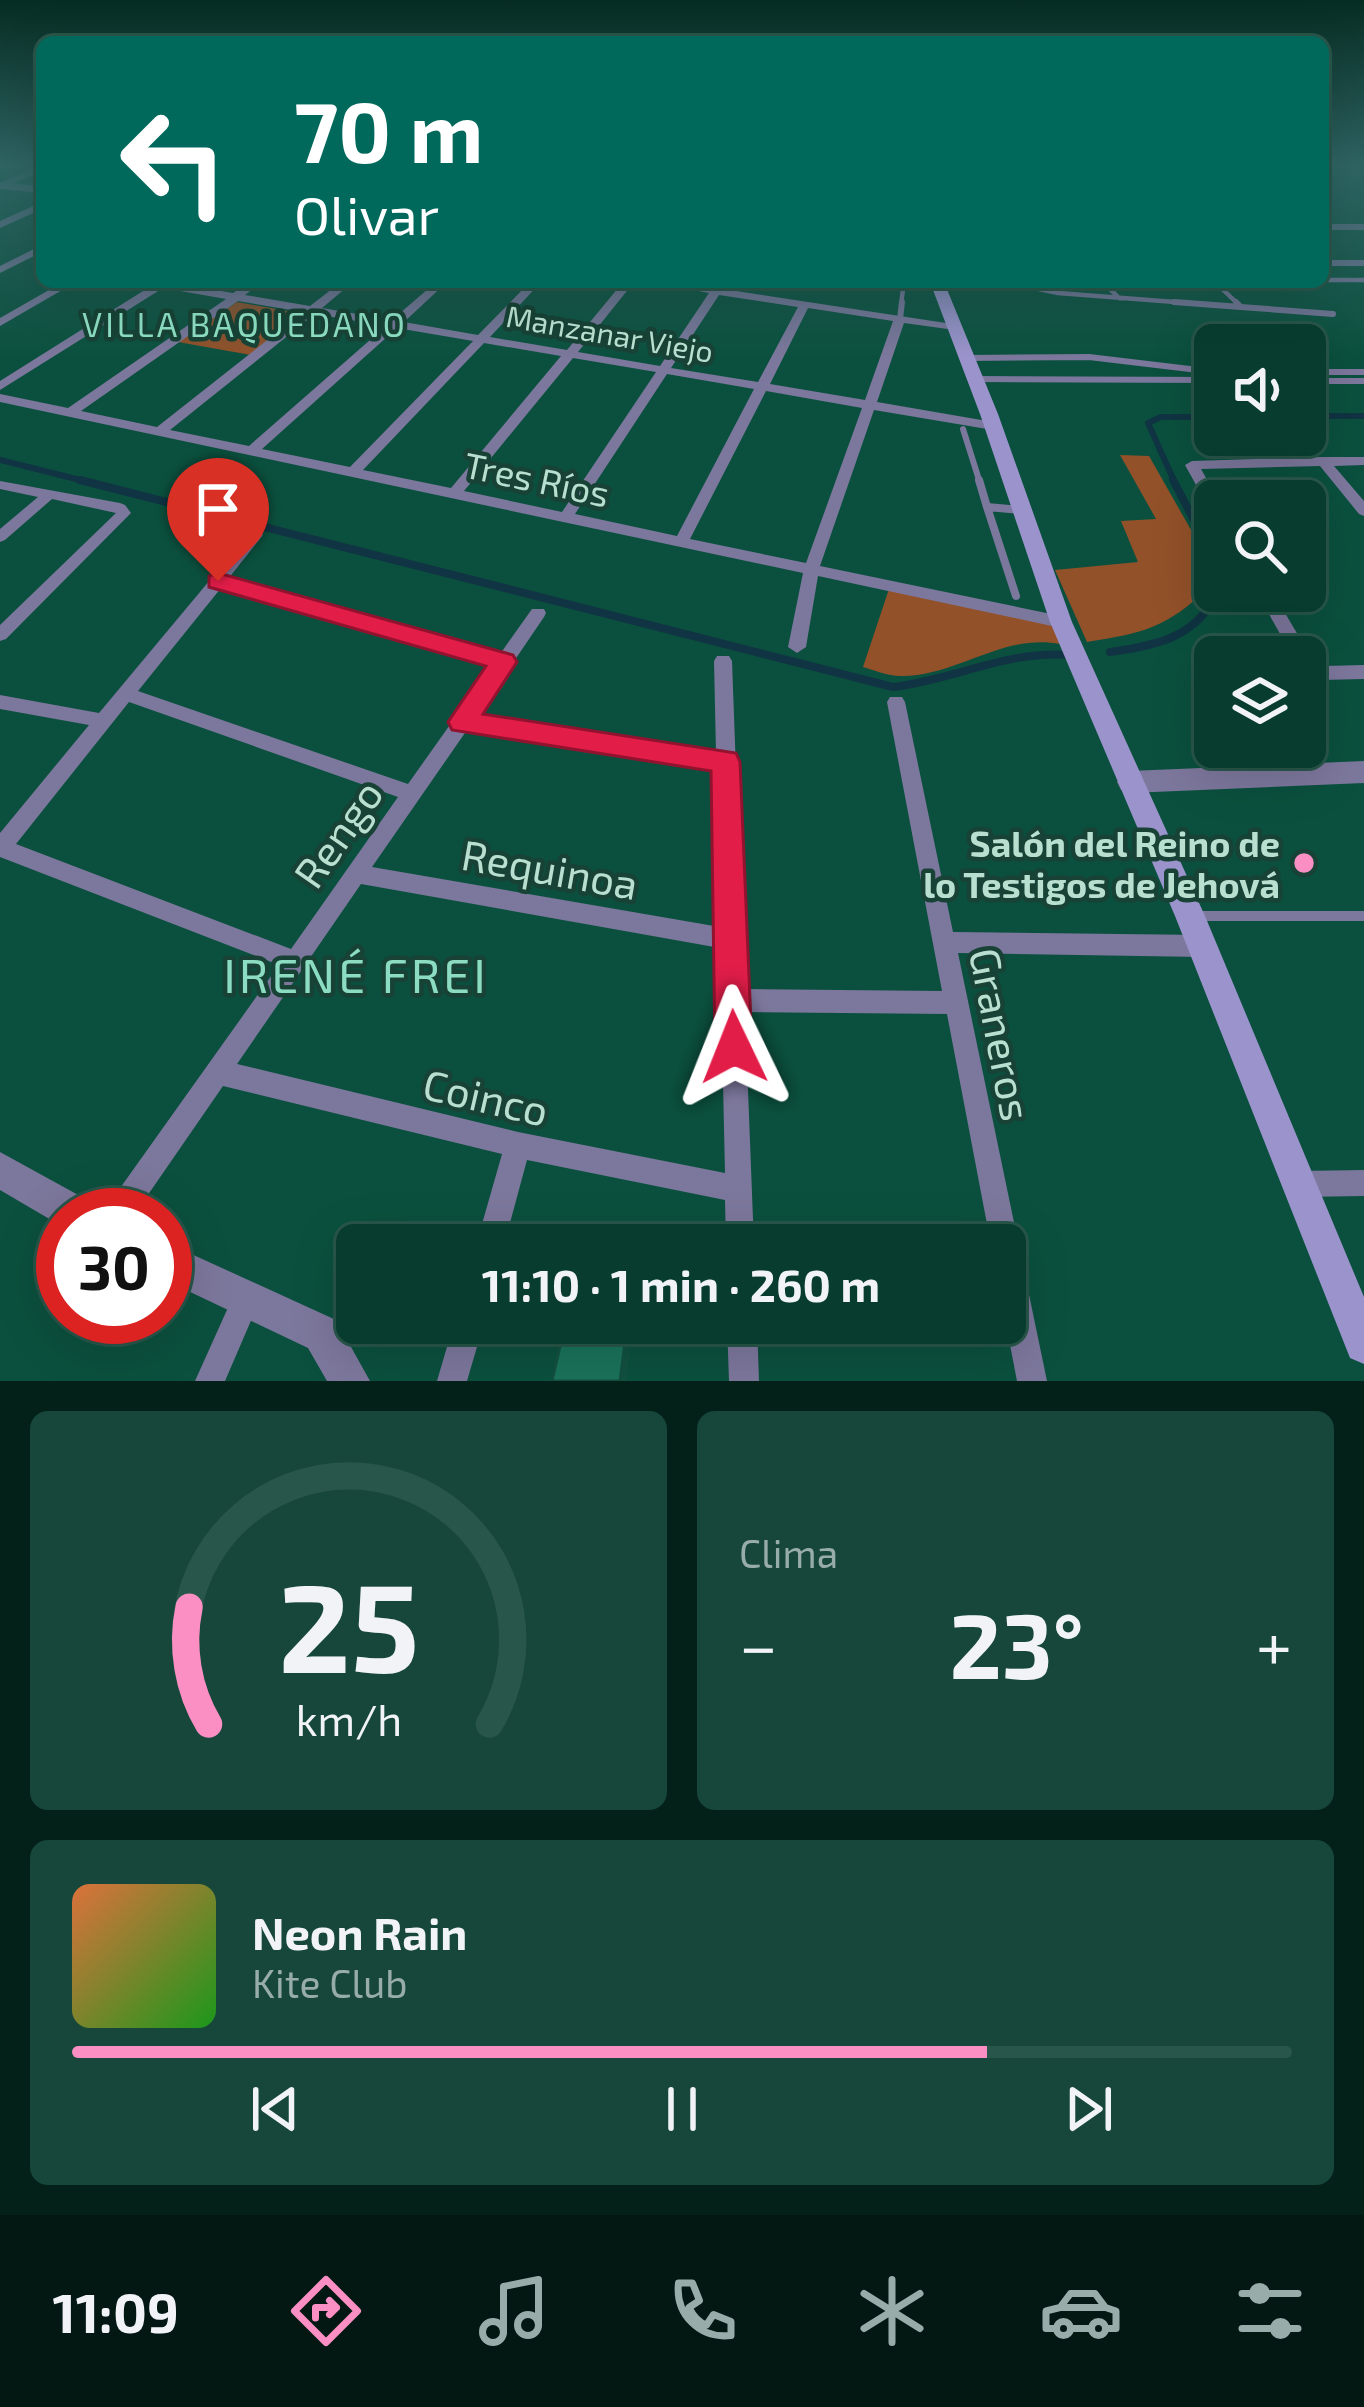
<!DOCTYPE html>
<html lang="es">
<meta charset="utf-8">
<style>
:root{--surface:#083c2e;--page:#16473a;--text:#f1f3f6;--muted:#98adaa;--line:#29564a;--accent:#fb8fc4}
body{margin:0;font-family:"Exo 2",sans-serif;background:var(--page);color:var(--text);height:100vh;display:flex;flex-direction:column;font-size:45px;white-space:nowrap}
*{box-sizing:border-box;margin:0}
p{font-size:39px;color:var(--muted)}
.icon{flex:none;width:66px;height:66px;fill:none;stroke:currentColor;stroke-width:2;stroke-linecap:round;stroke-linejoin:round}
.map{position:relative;height:1381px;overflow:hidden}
.sheet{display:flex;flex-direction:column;gap:30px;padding:30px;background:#042119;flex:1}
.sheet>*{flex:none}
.banner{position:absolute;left:36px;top:36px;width:1293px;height:252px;border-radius:18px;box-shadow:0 12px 48px #0002,0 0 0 3px var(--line);background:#00695c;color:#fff;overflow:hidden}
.controls{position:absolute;left:1194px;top:324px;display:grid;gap:24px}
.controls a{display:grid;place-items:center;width:132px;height:132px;border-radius:18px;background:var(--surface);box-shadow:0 12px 48px #0002,0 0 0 3px var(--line);font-size:60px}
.speed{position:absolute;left:36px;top:1188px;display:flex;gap:24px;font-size:60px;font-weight:700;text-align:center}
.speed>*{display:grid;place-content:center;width:156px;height:156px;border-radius:50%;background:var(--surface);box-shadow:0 12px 48px #0002,0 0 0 3px var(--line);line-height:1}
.speed .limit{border:18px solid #d22;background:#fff;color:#111}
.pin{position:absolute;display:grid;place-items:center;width:102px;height:102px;color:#fff;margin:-123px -51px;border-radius:50% 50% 50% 0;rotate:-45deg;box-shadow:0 0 12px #0007}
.pin .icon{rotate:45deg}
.me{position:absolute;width:132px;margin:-66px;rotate:358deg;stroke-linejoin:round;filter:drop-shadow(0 0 9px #0008)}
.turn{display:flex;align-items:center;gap:42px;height:252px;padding:0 60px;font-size:54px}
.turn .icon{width:156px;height:156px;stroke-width:2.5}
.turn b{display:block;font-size:84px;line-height:102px}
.big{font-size:90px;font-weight:700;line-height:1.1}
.sheet .tile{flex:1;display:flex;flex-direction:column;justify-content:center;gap:18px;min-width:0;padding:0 42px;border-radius:18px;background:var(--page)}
.sheet .dial{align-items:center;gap:0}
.dial svg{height:312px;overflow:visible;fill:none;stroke:var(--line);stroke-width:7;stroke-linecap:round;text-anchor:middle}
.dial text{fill:var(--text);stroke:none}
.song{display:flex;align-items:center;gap:36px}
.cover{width:144px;height:144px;border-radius:18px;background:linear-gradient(135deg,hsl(20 70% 55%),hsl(120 70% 35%))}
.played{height:12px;border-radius:6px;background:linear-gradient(90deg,var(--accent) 75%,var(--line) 75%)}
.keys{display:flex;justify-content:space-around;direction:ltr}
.heat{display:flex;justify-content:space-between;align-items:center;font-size:66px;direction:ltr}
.sheet .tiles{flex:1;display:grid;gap:30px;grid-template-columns:1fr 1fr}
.tile:last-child{grid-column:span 2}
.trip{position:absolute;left:336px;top:1224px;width:690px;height:120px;border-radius:18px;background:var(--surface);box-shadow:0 12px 48px #0002,0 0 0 3px var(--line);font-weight:700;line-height:120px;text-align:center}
.menu{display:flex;height:192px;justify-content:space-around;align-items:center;background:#031812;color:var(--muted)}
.menu .icon{width:84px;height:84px}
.menu .on{color:var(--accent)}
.menu b{font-size:54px;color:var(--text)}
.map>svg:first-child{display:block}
.green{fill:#925129}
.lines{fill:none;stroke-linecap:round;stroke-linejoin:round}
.stream-far1{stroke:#103443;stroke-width:6}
.stream{stroke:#103443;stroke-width:8}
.service-far3{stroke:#7c779c;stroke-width:4.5}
.service-far2{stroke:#7c779c;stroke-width:6}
.service-far1{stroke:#7c779c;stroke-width:8}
.service{stroke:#7c779c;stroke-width:10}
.minor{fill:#7c779c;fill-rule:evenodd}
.tertiary{fill:#7c779c;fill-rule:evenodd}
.secondary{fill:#9b93cc;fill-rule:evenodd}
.shaded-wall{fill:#125040}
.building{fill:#1a725b;stroke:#125040;stroke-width:3}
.route{fill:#e11d48;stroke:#92132f;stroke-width:3}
.poi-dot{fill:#fb8fc4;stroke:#174235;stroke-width:4.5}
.labels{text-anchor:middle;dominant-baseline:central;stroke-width:9;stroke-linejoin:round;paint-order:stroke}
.far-street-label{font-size:30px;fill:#b9dfd0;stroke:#174235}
.far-neighbourhood-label{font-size:33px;letter-spacing:3px;fill:#8bdcc0;stroke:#174235}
.street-label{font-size:36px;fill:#b9dfd0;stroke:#174235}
.poi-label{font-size:36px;font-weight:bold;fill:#b9dfd0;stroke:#174235;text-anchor:end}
.near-street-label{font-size:42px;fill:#b9dfd0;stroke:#174235}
.near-neighbourhood-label{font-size:48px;letter-spacing:3px;fill:#8bdcc0;stroke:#174235}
</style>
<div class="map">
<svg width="1364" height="1381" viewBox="0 0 1364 1381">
<rect width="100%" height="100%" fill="#0b503e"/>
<path class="green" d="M237 302 304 314 251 355 178 342Z
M1120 455 1149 456 1203 551 1209 587C1167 628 1143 633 1087 642L1055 570 1138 562 1121 521 1156 519Z
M890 586 1051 621 1060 644C1002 633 957 677 900 676 888 676 874 670 863 667Z"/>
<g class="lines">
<path class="stream-far1" d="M1305 416H1364
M0 460 92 483
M1175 483 1148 423 1161 417H1215"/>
<path class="stream" d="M80 480 893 687C953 680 1008 650 1069 655
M1173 480 1215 560
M1110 652C1155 646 1199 637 1217 591"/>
<path class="service-far3" d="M1323 280H1364
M895 282 938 284
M1005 282 1058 293 1214 305
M1103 282 1119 298
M1215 282 1239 305
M901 305 903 289"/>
<path class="service-far2" d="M1174 302 1241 307 1236 302
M1241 307 1333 314
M900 319 902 302
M967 358 1089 357 1215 372
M1305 372H1364
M976 379 1215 380
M1305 381H1364
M963 429 980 483"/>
<path class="service-far1" d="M979 480 987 507
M1016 596 987 507 1021 510"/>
<path class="service" d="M1196 916H1364"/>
<path class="minor" d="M42 165V171L14 183 42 187V193L0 189V183Z
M42 202V209L0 228V221Z
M1323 224H1364V230H1323Z
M42 245V252L0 273V266Z
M1323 260H1364V266H1323Z
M63 282H76L0 326V318Z
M142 282H168L233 293 250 282H262L245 295 310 306 341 282H353L322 308 392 320 436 282H447L404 322 478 335 530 282H541L490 337 567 350 623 282H634L578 352 660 366 709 293 650 282H677L959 325V329L955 330 904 323 877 402 993 422 1000 426 993 430 874 410 820 566 1061 616 1069 622 1061 628 818 576 806 647 797 653 788 647 803 573 0 402V394L68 408 226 299 163 288 0 390V381L151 286ZM719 295 798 307 758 382 671 368ZM238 301 303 312 157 427 81 411ZM808 308 893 321 865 400 770 384ZM315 314 386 326 249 446 170 430ZM397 328 473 341 350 467 262 449ZM484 343 561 356 451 488 363 470ZM573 358 656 372 562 512 464 491ZM667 374 754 389 677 536 575 514ZM766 391 862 408 806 563 690 539Z
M1323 457H1364V465L1334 466 1364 501V516L1359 514 1320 466 1201 469 1219 501H1215V512L1210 510 1185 465 1192 461Z
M0 481 120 503 125 505 131 513 6 639 0 641V625L116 513 52 499 5 540 0 542V529L38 497 0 489Z
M255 530 263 535 228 579 500 654 532 609H544L546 613 544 617 476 717 716 753 714 661 717 656H729L732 661 744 989 942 991 887 702 890 697H902L905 702 953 932 1202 935 1210 938 1213 946 1210 954 1202 957 958 953 1047 1381H1017L1005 1319V1245H991L947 1014 745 1012 754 1245H726L725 1200 527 1160 504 1245H476L502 1154 223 1086 134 1215H104L108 1205 279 965 0 857V833L89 725 0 709V695L99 713 250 532ZM221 588 493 664 408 784 138 691ZM129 702 398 797 291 949 16 844ZM467 730 716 768 720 927 372 867ZM361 884 720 948 725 1173 518 1132 237 1064Z
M1256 591H1272L1311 657 1324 666 1364 665V679L1321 680 1305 671V657H1293Z
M1364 1170V1196L1299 1197 1290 1193 1286 1184 1290 1175 1299 1171Z
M245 1288 255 1292 259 1302 225 1381H195L235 1292Z
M454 1323H484L467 1381H437Z
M727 1323H757L759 1381H729Z"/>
<path class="tertiary" d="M1364 761V783L1130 793 1121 790 1117 782 1121 774 1130 771Z
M0 1152 91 1202 96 1215H63V1227L0 1190Z
M165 1242 336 1320 370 1381H327L308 1348 165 1280Z"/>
<path class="secondary" d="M930 282H944L998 414 1072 622 1205 916 1364 1297V1364L1350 1358 1175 916 1050 622 980 414Z"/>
</g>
<path class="shaded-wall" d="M625 1343 630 1352 626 1381H620Z"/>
<path class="building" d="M563 1333 625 1343 620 1381H552Z"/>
<linearGradient id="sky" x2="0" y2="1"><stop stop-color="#062c22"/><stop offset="0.46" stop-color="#2e6463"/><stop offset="1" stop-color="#2e6463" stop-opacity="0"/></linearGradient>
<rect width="1364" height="358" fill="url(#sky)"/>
<path class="route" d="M218 573 513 655 517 662 483 714 736 753 740 762 752 1047 747 1060 734 1065 721 1060 715 1047 711 771 452 730 448 722 486 666 209 587V576Z"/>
<circle class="poi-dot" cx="1304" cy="863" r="12"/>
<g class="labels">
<g class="far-street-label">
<text transform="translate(610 333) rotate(10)">Manzanar Viejo</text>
</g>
<g class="far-neighbourhood-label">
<text x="245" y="324">VILLA BAQUEDANO</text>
</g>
<g class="street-label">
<text transform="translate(537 478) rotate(12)">Tres Ríos</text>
</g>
<g class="poi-label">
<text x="1280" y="842">Salón del Reino de<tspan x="1280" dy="41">lo Testigos de Jehová</tspan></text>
</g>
<g class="near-street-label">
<text transform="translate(337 833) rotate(-55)">Rengo</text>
<text transform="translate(550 868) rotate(10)">Requinoa</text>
<text transform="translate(1002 1034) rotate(79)">Graneros</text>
<text transform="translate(486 1096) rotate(13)">Coinco</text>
</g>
<g class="near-neighbourhood-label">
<text x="356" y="974">IRENÉ FREI</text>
</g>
</g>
</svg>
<div class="controls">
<a><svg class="icon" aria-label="sound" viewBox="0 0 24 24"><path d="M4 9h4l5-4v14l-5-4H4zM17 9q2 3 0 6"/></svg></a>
<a><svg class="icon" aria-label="search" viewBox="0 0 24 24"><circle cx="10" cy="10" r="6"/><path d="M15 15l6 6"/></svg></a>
<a><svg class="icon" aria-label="layers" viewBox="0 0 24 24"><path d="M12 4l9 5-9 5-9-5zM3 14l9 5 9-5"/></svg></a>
</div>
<div class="speed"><div class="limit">30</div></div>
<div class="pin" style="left:218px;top:581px;background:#d93025"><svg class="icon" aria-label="arrive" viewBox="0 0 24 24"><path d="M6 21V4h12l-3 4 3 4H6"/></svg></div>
<svg class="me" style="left:734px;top:1047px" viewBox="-20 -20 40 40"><path d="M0-17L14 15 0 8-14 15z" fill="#e11d48" stroke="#fff" stroke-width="4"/></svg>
<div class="trip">11:10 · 1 min · 260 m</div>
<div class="banner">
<div class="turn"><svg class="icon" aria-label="left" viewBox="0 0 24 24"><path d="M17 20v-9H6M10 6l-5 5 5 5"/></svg><div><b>70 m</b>Olivar</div></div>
</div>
</div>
<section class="sheet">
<div class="tiles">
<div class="tile dial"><svg viewBox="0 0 100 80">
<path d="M14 69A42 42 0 1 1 86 69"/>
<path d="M14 69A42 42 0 0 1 9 39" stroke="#fb8fc4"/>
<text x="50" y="56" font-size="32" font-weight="700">25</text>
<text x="50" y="72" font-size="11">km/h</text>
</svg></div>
<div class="tile"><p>Clima</p>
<div class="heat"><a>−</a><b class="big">23°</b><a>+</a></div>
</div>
<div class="tile">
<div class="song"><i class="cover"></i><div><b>Neon Rain</b><p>Kite Club</p></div></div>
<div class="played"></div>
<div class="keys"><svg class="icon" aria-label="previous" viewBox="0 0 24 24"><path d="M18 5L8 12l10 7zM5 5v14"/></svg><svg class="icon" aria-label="pause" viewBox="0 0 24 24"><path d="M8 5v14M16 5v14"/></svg><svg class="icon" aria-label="next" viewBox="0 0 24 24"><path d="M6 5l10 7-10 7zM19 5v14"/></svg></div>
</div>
</div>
</section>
<nav class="menu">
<b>11:09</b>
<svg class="icon on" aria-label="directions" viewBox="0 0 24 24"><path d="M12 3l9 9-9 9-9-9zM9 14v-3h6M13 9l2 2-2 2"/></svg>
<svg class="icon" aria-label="music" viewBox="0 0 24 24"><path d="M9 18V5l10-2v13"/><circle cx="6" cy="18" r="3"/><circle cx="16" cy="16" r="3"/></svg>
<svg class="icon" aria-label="phone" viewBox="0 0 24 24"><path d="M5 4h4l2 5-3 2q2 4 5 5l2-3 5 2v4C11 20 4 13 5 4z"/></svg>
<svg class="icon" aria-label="climate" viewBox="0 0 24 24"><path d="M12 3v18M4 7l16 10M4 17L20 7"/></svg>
<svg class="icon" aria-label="car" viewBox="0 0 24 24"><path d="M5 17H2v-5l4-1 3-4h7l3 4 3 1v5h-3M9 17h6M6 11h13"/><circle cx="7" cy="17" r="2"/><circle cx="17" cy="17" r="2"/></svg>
<svg class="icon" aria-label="filters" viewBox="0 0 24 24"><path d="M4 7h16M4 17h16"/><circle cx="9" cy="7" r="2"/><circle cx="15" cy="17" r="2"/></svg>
</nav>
